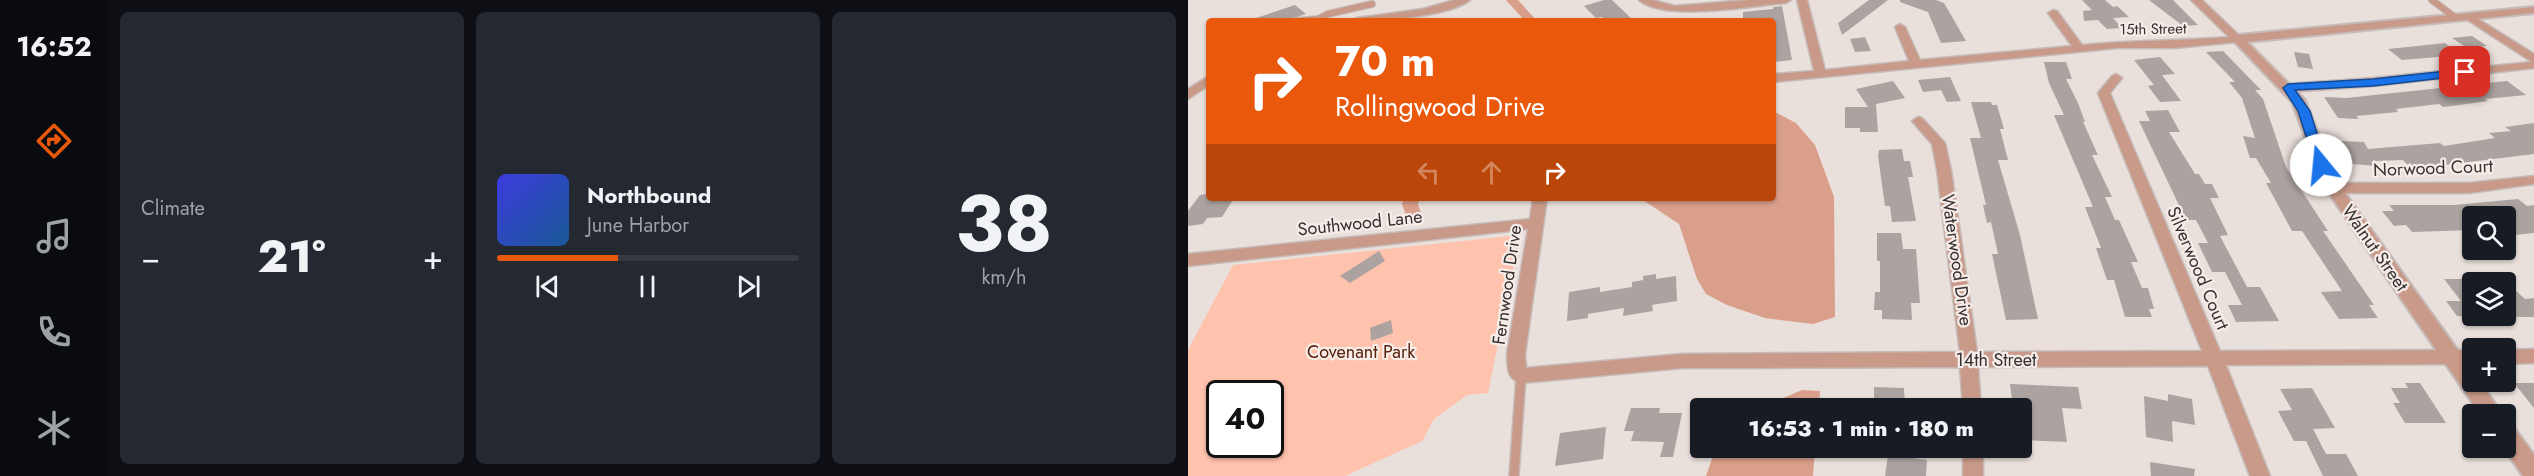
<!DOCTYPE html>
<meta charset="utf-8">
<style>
:root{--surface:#171b24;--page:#242831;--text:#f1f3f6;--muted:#9ea1a6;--line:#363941;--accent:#ea580c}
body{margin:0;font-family:Jost,sans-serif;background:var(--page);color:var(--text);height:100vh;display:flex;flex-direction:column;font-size:22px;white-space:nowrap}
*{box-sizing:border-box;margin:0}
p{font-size:20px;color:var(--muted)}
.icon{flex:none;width:33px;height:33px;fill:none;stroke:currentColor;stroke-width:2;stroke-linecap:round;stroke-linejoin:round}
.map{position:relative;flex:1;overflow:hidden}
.sheet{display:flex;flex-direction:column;gap:12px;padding:12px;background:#0d0f14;width:1080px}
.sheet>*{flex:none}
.banner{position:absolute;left:18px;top:18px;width:570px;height:183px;border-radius:6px;box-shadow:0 2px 4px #0004;background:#ea580c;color:#fff;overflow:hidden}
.tools{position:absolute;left:1274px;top:206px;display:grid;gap:12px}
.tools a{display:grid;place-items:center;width:54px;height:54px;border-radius:6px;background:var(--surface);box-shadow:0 2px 4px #0004;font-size:30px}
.speed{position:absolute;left:18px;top:380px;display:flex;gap:12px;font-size:30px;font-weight:700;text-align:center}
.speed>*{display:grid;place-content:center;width:78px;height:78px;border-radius:50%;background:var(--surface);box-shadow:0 2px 4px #0004;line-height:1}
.speed .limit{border:3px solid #111;border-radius:9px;background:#fff;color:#111}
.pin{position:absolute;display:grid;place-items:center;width:51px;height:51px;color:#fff;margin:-26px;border-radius:12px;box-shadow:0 3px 9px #0006}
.me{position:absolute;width:66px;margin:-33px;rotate:343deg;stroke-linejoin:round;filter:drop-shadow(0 0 4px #0008)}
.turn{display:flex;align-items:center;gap:21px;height:126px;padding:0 30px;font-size:27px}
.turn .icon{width:78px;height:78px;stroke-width:2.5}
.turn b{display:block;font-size:42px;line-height:51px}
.lanes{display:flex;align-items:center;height:57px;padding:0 30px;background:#0003;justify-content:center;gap:30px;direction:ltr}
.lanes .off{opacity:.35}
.big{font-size:45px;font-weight:800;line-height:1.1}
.sheet .tile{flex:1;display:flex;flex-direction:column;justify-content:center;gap:9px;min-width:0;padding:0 21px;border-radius:9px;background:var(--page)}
.sheet .dial{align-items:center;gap:0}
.dial b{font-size:78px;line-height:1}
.song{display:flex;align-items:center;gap:18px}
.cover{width:72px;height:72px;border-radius:9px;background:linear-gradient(135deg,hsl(240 70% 55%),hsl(210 70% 35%))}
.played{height:6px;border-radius:3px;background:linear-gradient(90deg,var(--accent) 40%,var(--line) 40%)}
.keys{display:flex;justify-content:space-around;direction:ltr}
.heat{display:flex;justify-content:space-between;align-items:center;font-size:33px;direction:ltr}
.sheet .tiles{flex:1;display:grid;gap:12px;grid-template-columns:repeat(3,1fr)}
.trip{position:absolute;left:502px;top:398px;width:342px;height:60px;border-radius:6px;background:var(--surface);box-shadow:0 2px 4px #0004;font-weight:800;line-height:60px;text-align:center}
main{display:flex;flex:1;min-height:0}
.tab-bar{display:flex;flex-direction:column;width:108px;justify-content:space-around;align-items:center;background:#090b0e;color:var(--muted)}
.tab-bar .icon{width:42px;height:42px}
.tab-bar .current{color:var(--accent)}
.tab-bar b{font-size:27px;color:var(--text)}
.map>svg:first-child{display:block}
.green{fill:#ffc2ad;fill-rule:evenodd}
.water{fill:#da9f8a}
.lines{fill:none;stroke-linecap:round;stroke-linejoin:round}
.canal{fill:#da9f8a;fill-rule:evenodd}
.building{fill:#aca3a0}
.service-far1-casing{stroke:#c5bcb9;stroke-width:8}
.service-casing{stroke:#c5bcb9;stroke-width:12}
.minor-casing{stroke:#c5bcb9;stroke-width:3}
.tertiary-casing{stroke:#c5bcb9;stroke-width:4}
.service-far1{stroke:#c99a89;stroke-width:6}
.service{stroke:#c99a89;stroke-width:9}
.minor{fill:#c99a89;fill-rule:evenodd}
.tertiary{fill:#c99a89;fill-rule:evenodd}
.route{fill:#1a73e8;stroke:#114b97;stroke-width:1.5}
.labels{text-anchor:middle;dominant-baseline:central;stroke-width:4.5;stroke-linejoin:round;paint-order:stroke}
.far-street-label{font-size:15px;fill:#363231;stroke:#f6ece8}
.street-label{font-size:18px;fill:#363231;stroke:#f6ece8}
.park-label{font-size:18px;fill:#57210c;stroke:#f6ece8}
</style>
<main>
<nav class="tab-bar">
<b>16:52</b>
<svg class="icon current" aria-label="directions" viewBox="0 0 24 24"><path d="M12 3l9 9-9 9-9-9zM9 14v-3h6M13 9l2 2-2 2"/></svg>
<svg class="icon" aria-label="music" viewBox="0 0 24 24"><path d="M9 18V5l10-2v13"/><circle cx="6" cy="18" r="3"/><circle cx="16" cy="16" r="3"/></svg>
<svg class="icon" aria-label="phone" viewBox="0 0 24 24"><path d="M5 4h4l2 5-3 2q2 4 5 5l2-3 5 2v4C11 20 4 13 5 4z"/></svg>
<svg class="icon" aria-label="climate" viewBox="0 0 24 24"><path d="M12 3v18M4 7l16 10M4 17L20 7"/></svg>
</nav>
<section class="sheet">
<div class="tiles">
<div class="tile"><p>Climate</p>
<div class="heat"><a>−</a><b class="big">21°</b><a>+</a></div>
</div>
<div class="tile">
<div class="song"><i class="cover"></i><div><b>Northbound</b><p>June Harbor</p></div></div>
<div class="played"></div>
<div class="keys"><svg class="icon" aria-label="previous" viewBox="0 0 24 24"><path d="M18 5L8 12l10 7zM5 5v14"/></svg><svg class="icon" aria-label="pause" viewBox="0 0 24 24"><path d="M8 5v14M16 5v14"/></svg><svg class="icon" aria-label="next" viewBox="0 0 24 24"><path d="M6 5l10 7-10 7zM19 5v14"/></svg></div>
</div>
<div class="tile dial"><b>38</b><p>km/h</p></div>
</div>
</section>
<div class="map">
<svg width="1346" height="476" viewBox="0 0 1346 476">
<rect width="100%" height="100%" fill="#e9dfdb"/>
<path class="green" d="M332 235 300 393 279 395 246 419 234 441 157 476H0V350L45 265ZM32 393H82V444H32Z"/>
<path class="water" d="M585 111 608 123 627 145 646 197 647 317 625 324 577 318 539 305 518 294 509 279 491 224 452 198H585Z
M614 390 632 391 631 408H572Z
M528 447H627L625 476H518Z"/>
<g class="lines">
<path class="canal" d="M318 0H330L349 21H337Z
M216 198H232L230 204 235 220 233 224H221L214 204Z"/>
</g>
<path class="building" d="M416 0H424L446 21H424L413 17 408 18 396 6Z
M681 0H700L654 35 650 23Z
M712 0H748L756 3 778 41 753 43 740 12 712 2Z
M894 0H917L925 7 929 6 941 17 925 18 934 28 919 29 910 20 896 21 895 11 904 10Z
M961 0H985L1010 25 995 26Z
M107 5 118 14 96 21H65V19Z
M594 6 604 60 585 62V21H555V12L585 9V7Z
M1284 36 1299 46 1279 48 1264 38Z
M677 37 683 51 667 52 662 39Z
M1257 43 1273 55 1214 60 1200 49Z
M1035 51 1073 90H1067L1075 99 1098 167 1140 231H1135L1186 305H1181L1190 318 1151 319 1133 292 1154 291 1114 231H1104L1078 183H1083L1068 158H1062L1055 136 1067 138 1054 98 1041 82H1047L1018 52Z
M1106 52 1121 54 1125 69 1110 67Z
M972 57 987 74 974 75 993 101 972 102 960 86 966 85 946 60Z
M856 62H878L884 79H878L890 103 897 122H895L910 155H904L924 197H917L927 220H931L950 262H943L954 288H960L966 309H961L964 317H937L926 280H919L908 248H913L897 207H905L866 115H876L861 83Z
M762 77 773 101 759 102 753 90 735 92 730 80Z
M705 81 717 98 688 104 690 132H672V128H657V107H680L668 89Z
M1319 81 1338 95 1297 99 1300 101 1279 104 1255 107 1251 104 1208 109 1210 112 1168 116 1171 119 1150 118 1136 97 1158 98Z
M783 102H803L804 105H809L816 129H812L820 160H810L832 235 850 319 818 320 804 254H810L803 222 799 223 795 205H798L782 138H793Z
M980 110 992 132H981L1007 174H1011L1017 184H1024L1031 198H1022L1040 235 1032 236 1059 287H1072L1091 321 1048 322 1040 305H1054L1037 272H1024L1010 243H1020L1008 220H998L951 121H962L957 111Z
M1346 123V154L1249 166 1222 167 1215 160 1187 161 1189 166 1165 164 1153 141 1176 142 1180 149 1252 143 1256 146 1307 138 1301 133 1323 131 1317 127Z
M714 149 716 161H722L725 177H720L728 221 704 222 702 206H697L690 156 691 150Z
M21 194V198H46L34 217 19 218 15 224 0 226V211L12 195Z
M1330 199 1339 206 1346 205V233L1325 235 1317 227V216H1284V230L1224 232 1218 225 1206 226 1194 211H1206L1201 205H1266Z
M689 233H713L715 249H728L732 303H723L724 320 694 319V310H686L687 292H692V261H689Z
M191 251 197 261 162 283 152 276Z
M468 274V279L488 276 489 301 464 305 465 311 435 316 436 308 400 314V318L379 321 381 292 412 287V292L444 287V282L455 280V276Z
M1256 279H1284V317L1269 316 1258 301H1273Z
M1317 281 1337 299 1346 298V317H1317Z
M203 320 205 333 183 341 182 328Z
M1217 383H1232L1258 423H1217L1205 403H1212L1203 388H1220Z
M1326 383H1346V408Z
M822 384 890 387 894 409 874 408 879 442 834 440V408H825Z
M686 387 716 388 717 408H686Z
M1124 388 1147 428 1125 429 1138 454H1158L1170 476H1135L1118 441H1106L1090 411 1104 410 1092 389Z
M980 394 1004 399 1007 425 984 421 985 442 958 437 956 396 980 401Z
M443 408H472L471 413H494L485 457H472L476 442 443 441 446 431H436Z
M418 427 415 459 367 466 372 433Z
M700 455 739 460 738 476H697Z
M962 462 1007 469 1006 476H963Z"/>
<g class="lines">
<g class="service-far1-casing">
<path id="service-far1" d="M1244 0 1268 18
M108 21 130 19
M133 21 130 19 140 14 184 4"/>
</g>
<g class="service-casing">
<path id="service" d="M326 476 333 376"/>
</g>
<g class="minor-casing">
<path id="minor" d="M266 0H282C261 17 191 21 164 21L169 18 235 9Z
M451 0H465L487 6 560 0H603L598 3C564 6 476 22 451 0Z
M609 0H619L637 70 721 61 707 27 712 24 717 27 732 60 884 46 860 13 865 10 869 11 894 45C943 40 992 41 1041 37L1003 0H1014L1055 39 1050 42 986 48H929L585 82V74L626 71Z
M1282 14 1346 54V68L1185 86 1100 92 1094 88 1100 84 1185 78 1344 62 1278 19V15Z
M928 74 934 78 922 93 1032 351 1284 350V364L1038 365 1082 476H1062L1020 366 790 367 793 408H775L772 367 494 368 333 383C318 378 320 368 319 354L340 229 0 266V254L342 219 345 198H359L337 354 338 368 494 354 772 352 749 170 744 144 724 121 730 117 734 118 757 143 763 170 789 352 1014 351 910 93 924 76Z
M21 76V85L0 99V89Z
M1346 176V184L1281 193H1145L1138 188 1145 183H1281Z
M1346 349V363L1317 364V350Z
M775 447H795V476H775Z"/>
</g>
<g class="tertiary-casing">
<path id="tertiary" d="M1346 7V13L1059 42 1117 100 1149 182 1284 370V381H1292L1314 414H1292L1134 183 1104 102 1044 39 1050 35Z
M1317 423 1324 425 1346 455V476H1335L1315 447Z"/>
</g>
<use href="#service-far1" class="service-far1"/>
<use href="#service" class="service"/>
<use href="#minor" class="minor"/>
<use href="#tertiary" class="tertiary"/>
</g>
<path class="route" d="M1277 69 1281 70V75L1185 86 1107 90 1122 111 1139 165 1133 169 1127 165 1110 111 1095 88 1100 84 1185 79Z"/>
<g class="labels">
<g class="far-street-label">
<text transform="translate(965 29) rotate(-1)">15th Street</text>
</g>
<g class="street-label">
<text transform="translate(1245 168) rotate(-2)">Norwood Court</text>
<text transform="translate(172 223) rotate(-6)">Southwood Lane</text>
<text transform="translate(1187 248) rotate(55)">Walnut Street</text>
<text transform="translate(769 260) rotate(82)">Waterwood Drive</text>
<text transform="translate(1010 268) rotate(67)">Silverwood Court</text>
<text transform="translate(319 285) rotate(-82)">Fernwood Drive</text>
<text x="808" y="360">14th Street</text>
</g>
<g class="park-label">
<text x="173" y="352">Covenant Park</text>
</g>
</g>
</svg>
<div class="tools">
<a><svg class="icon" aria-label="search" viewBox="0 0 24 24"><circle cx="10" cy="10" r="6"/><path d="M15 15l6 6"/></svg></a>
<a><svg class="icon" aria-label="layers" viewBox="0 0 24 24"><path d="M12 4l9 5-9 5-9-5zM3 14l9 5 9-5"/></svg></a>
<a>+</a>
<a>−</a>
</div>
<div class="speed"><div class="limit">40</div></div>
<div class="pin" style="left:1277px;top:72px;background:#d93025"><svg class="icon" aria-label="arrive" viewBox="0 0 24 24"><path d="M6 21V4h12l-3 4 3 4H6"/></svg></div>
<svg class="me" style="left:1133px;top:165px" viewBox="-20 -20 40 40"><circle r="19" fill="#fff"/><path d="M0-13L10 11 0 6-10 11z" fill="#1a73e8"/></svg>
<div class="trip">16:53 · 1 min · 180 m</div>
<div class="banner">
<div class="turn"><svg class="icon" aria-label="right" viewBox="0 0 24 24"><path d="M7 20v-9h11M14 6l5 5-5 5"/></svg><div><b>70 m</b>Rollingwood Drive</div></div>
<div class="lanes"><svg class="icon off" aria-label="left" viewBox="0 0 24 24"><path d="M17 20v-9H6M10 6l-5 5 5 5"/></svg><svg class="icon off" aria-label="ahead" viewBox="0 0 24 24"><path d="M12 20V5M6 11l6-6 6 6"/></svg><svg class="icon" aria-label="right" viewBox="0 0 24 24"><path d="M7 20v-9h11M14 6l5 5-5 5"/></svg></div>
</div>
</div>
</main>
